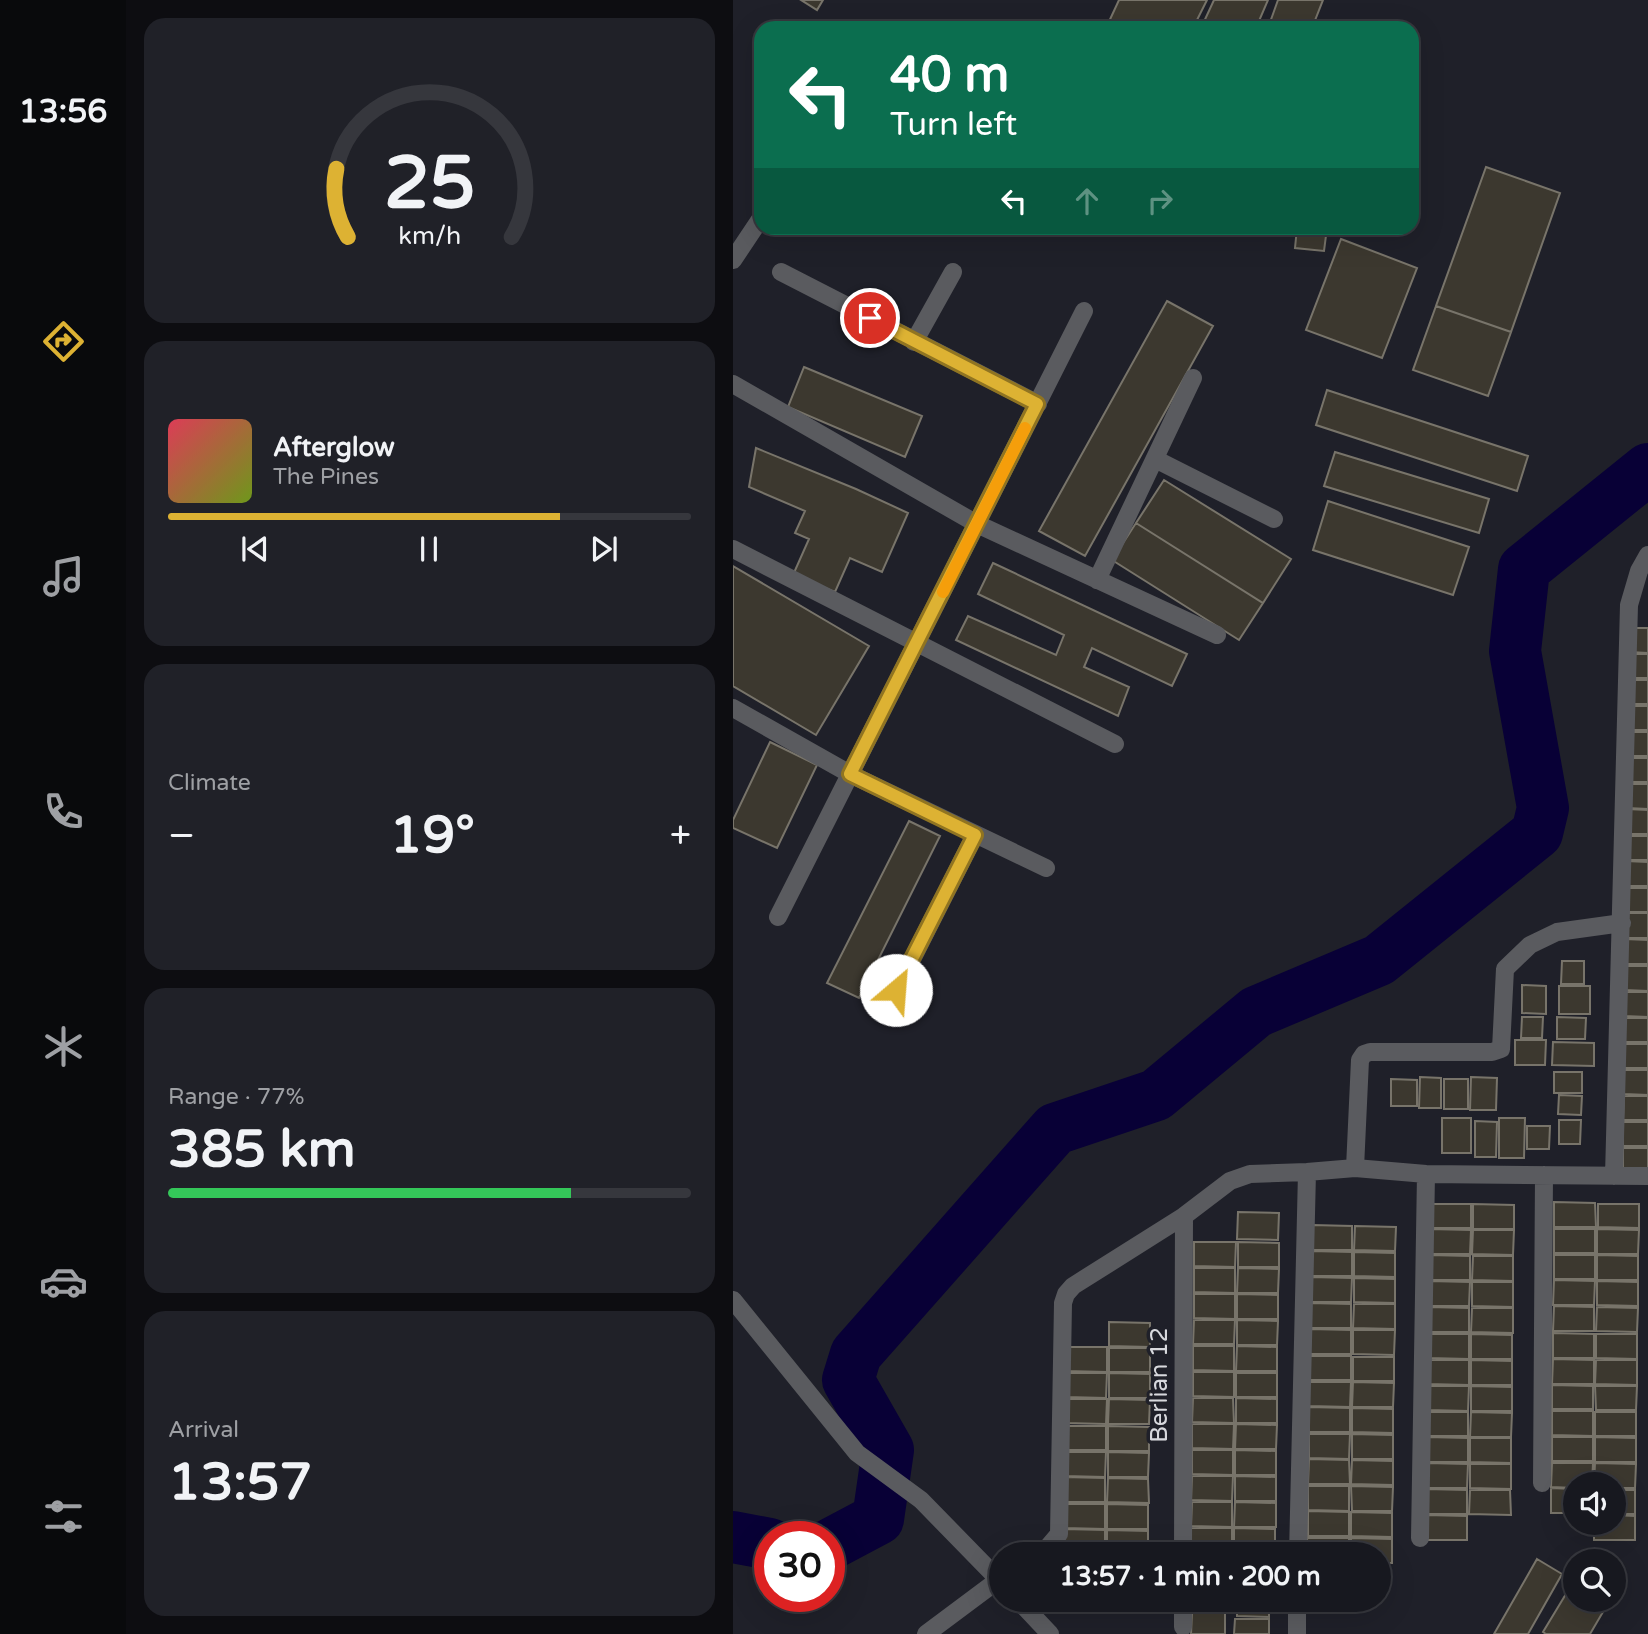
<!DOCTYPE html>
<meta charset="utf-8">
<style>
:root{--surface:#17181f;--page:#202128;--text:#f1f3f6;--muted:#9ea0a4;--line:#36373d;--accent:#ddb233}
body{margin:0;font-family:"Varela Round",sans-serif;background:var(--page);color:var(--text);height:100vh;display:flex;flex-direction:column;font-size:26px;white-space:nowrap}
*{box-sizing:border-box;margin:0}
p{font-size:23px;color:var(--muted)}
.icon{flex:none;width:38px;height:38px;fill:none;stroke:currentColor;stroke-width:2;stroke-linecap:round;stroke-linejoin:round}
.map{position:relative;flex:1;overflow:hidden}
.side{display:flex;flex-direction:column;gap:18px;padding:18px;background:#0d0d11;width:607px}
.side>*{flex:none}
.top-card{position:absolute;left:21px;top:21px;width:665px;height:214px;border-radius:21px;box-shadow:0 7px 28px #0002,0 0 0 2px var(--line);background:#0b6e4f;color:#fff;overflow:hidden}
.controls{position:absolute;left:830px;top:1472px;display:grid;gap:14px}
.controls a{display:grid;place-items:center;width:63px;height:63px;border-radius:50%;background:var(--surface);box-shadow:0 7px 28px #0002,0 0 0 2px var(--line);font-size:35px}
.speed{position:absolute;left:21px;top:1521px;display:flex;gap:14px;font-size:35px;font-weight:700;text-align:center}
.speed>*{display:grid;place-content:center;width:91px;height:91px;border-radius:50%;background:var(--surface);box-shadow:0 7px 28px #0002,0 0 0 2px var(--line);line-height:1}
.speed .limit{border:10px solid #d22;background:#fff;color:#111}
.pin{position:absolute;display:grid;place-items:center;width:60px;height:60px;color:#fff;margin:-30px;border:4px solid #fff;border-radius:50%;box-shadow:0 2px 7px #0007}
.me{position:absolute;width:77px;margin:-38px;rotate:27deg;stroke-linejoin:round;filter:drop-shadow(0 0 5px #0008)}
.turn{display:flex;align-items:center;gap:24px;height:147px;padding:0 21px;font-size:32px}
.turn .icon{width:91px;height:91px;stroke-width:2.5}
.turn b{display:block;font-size:49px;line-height:60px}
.lanes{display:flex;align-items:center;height:66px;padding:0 21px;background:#0003;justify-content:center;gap:35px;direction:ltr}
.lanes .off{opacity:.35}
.big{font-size:52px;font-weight:700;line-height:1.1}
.side .tile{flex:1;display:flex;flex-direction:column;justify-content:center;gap:10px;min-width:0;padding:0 24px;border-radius:21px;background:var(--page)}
.side .dial{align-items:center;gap:0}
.dial svg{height:182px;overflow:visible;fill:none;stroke:var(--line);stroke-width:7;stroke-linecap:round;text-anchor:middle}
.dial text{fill:var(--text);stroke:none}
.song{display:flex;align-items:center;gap:21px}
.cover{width:84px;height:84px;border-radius:10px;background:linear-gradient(135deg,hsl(350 70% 55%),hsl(80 70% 35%))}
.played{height:7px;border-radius:4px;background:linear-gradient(90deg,var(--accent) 75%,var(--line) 75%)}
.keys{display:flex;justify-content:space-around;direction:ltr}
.heat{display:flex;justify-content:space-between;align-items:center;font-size:38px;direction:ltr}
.charge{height:10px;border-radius:5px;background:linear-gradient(90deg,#34c759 77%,var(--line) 0)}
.trip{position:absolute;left:256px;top:1542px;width:402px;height:70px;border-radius:35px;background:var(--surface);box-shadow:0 7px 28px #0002,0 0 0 2px var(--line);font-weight:700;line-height:70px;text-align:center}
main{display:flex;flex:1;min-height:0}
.tab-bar{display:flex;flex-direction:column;width:126px;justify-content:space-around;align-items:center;background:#090a0c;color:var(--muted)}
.tab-bar .icon{width:49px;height:49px}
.tab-bar .on{color:var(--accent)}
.tab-bar b{font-size:32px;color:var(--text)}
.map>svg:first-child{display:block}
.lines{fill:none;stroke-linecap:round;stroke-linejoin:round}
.river{stroke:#080036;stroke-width:52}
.building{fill:#3c382f;stroke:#78746a;stroke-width:2}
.minor{stroke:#5a5b5f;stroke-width:18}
.route-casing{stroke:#907421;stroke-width:18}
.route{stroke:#ddb233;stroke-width:12}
.slow{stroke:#f59e0b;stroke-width:12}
.labels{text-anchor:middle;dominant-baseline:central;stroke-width:7;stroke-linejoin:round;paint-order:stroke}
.street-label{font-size:24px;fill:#d7d8dd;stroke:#1f2029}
</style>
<main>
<nav class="tab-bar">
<b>13:56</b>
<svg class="icon on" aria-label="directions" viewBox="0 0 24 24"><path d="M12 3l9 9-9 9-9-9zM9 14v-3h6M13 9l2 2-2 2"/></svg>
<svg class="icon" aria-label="music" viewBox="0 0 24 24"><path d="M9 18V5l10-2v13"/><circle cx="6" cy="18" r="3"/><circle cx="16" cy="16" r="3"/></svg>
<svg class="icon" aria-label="phone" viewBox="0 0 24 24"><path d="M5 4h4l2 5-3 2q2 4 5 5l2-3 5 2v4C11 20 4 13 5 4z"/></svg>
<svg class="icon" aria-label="climate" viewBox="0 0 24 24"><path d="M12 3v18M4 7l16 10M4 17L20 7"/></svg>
<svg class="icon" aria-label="car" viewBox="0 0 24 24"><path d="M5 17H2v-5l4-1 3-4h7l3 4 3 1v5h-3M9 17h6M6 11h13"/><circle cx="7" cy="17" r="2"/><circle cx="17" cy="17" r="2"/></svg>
<svg class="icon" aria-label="filters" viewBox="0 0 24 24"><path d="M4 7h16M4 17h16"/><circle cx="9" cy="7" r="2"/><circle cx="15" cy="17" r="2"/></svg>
</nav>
<section class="side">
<div class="tile dial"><svg viewBox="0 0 100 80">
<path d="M14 69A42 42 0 1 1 86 69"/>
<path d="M14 69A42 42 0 0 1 9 39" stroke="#ddb233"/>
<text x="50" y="56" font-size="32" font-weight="700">25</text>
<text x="50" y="72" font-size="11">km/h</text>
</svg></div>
<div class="tile">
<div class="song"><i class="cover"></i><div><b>Afterglow</b><p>The Pines</p></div></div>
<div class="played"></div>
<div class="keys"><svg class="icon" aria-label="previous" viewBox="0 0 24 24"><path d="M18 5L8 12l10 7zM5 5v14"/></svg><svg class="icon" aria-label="pause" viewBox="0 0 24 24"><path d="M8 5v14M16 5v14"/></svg><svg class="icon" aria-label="next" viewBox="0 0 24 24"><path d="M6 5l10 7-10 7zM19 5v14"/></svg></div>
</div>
<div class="tile"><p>Climate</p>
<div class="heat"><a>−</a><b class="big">19°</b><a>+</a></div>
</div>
<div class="tile"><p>Range · 77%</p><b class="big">385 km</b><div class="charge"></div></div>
<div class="tile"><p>Arrival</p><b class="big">13:57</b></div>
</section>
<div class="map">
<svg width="915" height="1634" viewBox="0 0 915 1634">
<rect width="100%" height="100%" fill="#1f2029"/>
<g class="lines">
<path class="river" d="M0 1537 37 1544
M96 1545 145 1519 155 1450 115 1380 123 1354 322 1129 423 1095 523 1012 646 960 804 833 810 808 782 651 791 569 915 469"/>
</g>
<path class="building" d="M68 0H90L84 10Z
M386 0H474L460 28H373Z
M481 0H535L523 28H468Z
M545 0H590L579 28H535Z
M753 167 827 193 778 332 703 306Z
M564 228H594L591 251 562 248Z
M608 239 684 268 649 358 573 330Z
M434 301 480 326 352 556 306 531Z
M703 306 778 332 755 396 680 370Z
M71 367 189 416 172 457 55 407Z
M594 390 795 456 784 491 583 425Z
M23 448 123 489 175 513 149 572 117 558 102 592 60 575 76 539 62 533 72 511 16 487Z
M602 452 756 499 746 533 591 486Z
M431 480 558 559 530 603 403 523Z
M595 501 736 547 720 595 580 550Z
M403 523 530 603 506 640 379 560Z
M260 563 454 654 439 686 359 648 351 667 396 687 385 716 223 640 235 616 323 655 331 635 245 594Z
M0 566 136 646 83 735 0 686Z
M896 628H915V653L896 652Z
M896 654H915V678H895Z
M895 680H915V704H895Z
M895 706H915V730H895Z
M895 732H915V756H895Z
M37 742 84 765 44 848 0 828V820Z
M895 758H915V782H894Z
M894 784H915V809L894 808Z
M894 809 915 810V834H893Z
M176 821 207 836 126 998 94 983Z
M894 836H915V860H894Z
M893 861 915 862V886H893Z
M893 888H915V912H893Z
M893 913H915V938H892Z
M892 939 915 940V964H892Z
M829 961H851V984H828Z
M892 966H915V991L892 990Z
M789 985 813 986V1014L789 1013Z
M826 986H857V1014H826Z
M892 992H915V1017L891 1016Z
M789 1017H810L809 1038H788Z
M824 1017 853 1018 852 1039H824Z
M891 1018H915V1042H891Z
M782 1040H813L812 1065H782Z
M820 1042 861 1043V1066L819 1065Z
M891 1044H915V1068H891Z
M891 1070H915V1095L891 1094Z
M821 1072H849V1093H821Z
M687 1077 708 1078V1108H686Z
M738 1077 764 1078 763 1110H737Z
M658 1079 684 1080V1106H658Z
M711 1079H735V1109H711Z
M826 1095 849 1096 848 1115 825 1114Z
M891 1096H915V1120H890Z
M709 1118H738V1153H709Z
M766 1118H792L791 1158H766Z
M826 1120H848L847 1144H826Z
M742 1121 764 1122 763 1157H742Z
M890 1122H915V1146H890Z
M794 1126H817L816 1149H794Z
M890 1148H915V1172H890Z
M821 1202 862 1203 863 1227H821Z
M697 1204H738V1228H696Z
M740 1204 781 1205V1229H740Z
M865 1204H906V1228L865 1227Z
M505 1212 546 1213 545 1240 504 1239Z
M579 1225 619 1226V1250H578Z
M622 1226 663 1227 662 1251 621 1250Z
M696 1229 738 1230 737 1254H696Z
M821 1229H862V1253H821Z
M864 1229 906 1230 905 1254H864Z
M740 1230H781L780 1255 739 1254Z
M461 1242H503L502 1267 461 1266Z
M505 1242 546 1243V1267H505Z
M578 1251 619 1252V1276H578Z
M621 1252 662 1253V1277L621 1276Z
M696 1255 737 1256V1280H696Z
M821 1255H862V1279H821Z
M864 1255 905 1256V1280H864Z
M740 1256H780V1281L739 1280Z
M461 1268H502V1293L461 1292Z
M505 1268 546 1269 545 1293H504Z
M578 1277 619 1278 618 1302H577Z
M621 1278 662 1279V1303L621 1302Z
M821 1280 862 1281 861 1305H820Z
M696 1281 737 1282 736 1306H696Z
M864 1281 905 1282V1306L864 1305Z
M739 1282H780V1307L739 1306Z
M461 1294H502V1319L461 1318Z
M504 1294 545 1295V1319H504Z
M577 1303 618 1304V1328H577Z
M621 1304H662V1329L620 1328Z
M821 1306 861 1307V1331H820Z
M696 1307 736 1308V1332H695Z
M864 1307 905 1308 904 1332 863 1331Z
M739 1308H780V1333L738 1332Z
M461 1320H502L501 1344H460Z
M504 1320 545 1321 544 1345H504Z
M376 1322 417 1323V1347L376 1346Z
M577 1329 618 1330V1354H577Z
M620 1330H662L661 1355 620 1354Z
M820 1333 861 1334V1358H820Z
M695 1334H736V1359L695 1358Z
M738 1334 779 1335V1359H738Z
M863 1334H904V1359L863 1358Z
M460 1346H501V1371L460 1370Z
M504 1346 544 1347V1371H503Z
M333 1347H374V1372L332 1371Z
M376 1348H417V1372H376Z
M577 1356H618V1380H577Z
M620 1357H661V1381H620Z
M820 1359 861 1360V1384H819Z
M695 1360H736V1385L694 1384Z
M738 1360 779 1361V1385H738Z
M863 1360H904V1385L862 1384Z
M460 1372H501V1397L460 1396Z
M332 1373H374L373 1398 333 1397Z
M376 1373 417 1374V1398H376Z
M503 1373H544V1397H503Z
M576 1382H618L617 1407 576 1406Z
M620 1382 661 1383 660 1407H619Z
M819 1385 860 1386V1409H819Z
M694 1386H736L735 1411 695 1410Z
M738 1386 779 1387V1411H738Z
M862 1386H904L903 1410H863Z
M460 1398H500L501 1423 459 1422Z
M503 1398 544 1399V1423H503Z
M332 1399H374L373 1424 332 1423Z
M376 1399 417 1400 416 1424H375Z
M576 1407 617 1408V1432H576Z
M619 1408 660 1409V1433L619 1432Z
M819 1411H860V1436L819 1435Z
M694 1412H735V1436H694Z
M738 1412 779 1413 778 1437H737Z
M862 1412H903V1436H862Z
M459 1424H501L500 1449 459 1448Z
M503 1424 544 1425 543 1449H502Z
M332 1426H373V1450H332Z
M375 1426 416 1427V1451H375Z
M576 1434H617L616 1459 576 1458Z
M619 1434 660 1435V1459H619Z
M694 1437 735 1438V1462H694Z
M819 1437H860V1461H819Z
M862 1437 903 1438V1462H862Z
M737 1438H778V1463L737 1462Z
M459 1450H500V1475L459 1474Z
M502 1450 543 1451V1475H502Z
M332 1452H373L372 1477 331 1476Z
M375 1452 416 1453 415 1477H375Z
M576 1459 616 1460 617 1484H575Z
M619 1460 660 1461V1485L618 1484Z
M694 1463 735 1464 734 1488H693Z
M819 1463H860L859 1484H842V1488L818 1487Z
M862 1463 903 1464 902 1488H880V1484H861Z
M737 1464H778V1489L737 1488Z
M459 1476H500L499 1501 458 1500Z
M502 1476 543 1477V1501H502Z
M331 1477 372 1478V1502H331Z
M375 1478 415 1479 416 1503 374 1502Z
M575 1486H616V1511L575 1510Z
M618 1486 660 1487 659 1511H619Z
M818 1488 842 1489V1513H818Z
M693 1489 734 1490V1514H693Z
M737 1490H777L778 1515 736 1514Z
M880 1490H902V1514H880Z
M459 1502H499V1527L458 1526Z
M502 1502 543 1503V1527H501Z
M331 1504H372V1529L331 1528Z
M374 1504 415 1505V1529H374Z
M575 1511 616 1512V1536H575Z
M618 1512 659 1513V1537L618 1536Z
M693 1515 734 1516V1540H693Z
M880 1515 902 1516V1540H861V1522H880Z
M458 1528H499V1553L458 1552Z
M501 1528 542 1529V1553H501Z
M331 1529 372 1530V1554H330Z
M374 1530 415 1531V1554H374Z
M574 1538H616V1554H575Z
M618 1538 659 1539V1563H646V1554H618Z
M804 1559 829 1574 795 1634H761Z
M842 1579V1600H877L857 1634H813L810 1632Z
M330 1600H371V1606L330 1605Z
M373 1600H414V1606H373Z
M457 1600H487V1610H456Z
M504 1600H536V1617L504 1616Z
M459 1613H492V1634H458Z
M502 1619H536V1634H501Z"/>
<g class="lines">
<path class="minor" d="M415 228H427
M0 260 28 218
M48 272 305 404
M181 342 220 272
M0 384 244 524 484 635
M422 459 541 519
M0 549 382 744
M364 580 460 378
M0 708 117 774 313 868
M45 917 351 311
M163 991 242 835
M622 1168 627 1060 631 1054 637 1052H759L768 1049 772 969 797 945 824 932 889 923
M881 1176 896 605 906 571 915 555
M0 1300 124 1453 188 1500 268 1582
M809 1483 811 1175
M687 1538 693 1174
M309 1554 326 1534 330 1303 333 1294 340 1286 451 1216 497 1181 517 1174 574 1172 622 1168 693 1174 915 1176
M450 1554 451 1216
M565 1554 574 1172
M285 1600 317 1634
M450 1627V1600
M193 1634 268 1578
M564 1634V1600"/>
</g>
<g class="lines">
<g class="route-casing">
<path id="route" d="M137 318 304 404 117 774 242 835 163 990"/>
</g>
<use href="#route" class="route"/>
<path class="slow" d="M210 592 292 428"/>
</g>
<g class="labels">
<g class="street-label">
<text transform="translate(426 1385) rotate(-90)">Berlian 12</text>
</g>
</g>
</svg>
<div class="controls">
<a><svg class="icon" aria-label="sound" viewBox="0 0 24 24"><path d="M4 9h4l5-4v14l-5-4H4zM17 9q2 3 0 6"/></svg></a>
<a><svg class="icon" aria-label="search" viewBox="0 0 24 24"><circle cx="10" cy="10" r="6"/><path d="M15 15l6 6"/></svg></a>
</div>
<div class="speed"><div class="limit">30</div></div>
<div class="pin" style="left:137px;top:318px;background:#d93025"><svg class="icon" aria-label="arrive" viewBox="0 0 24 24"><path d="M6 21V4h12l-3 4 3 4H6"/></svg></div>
<svg class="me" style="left:163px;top:990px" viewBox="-20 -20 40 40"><circle r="19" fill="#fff"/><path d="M0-13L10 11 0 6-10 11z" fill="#ddb233"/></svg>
<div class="trip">13:57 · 1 min · 200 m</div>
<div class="top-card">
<div class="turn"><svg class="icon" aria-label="left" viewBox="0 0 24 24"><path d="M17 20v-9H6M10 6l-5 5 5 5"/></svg><div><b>40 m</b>Turn left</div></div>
<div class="lanes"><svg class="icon" aria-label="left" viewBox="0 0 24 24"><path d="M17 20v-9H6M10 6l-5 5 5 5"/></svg><svg class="icon off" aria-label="ahead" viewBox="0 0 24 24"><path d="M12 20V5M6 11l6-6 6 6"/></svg><svg class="icon off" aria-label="right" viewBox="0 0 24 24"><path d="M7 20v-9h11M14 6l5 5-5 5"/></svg></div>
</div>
</div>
</main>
